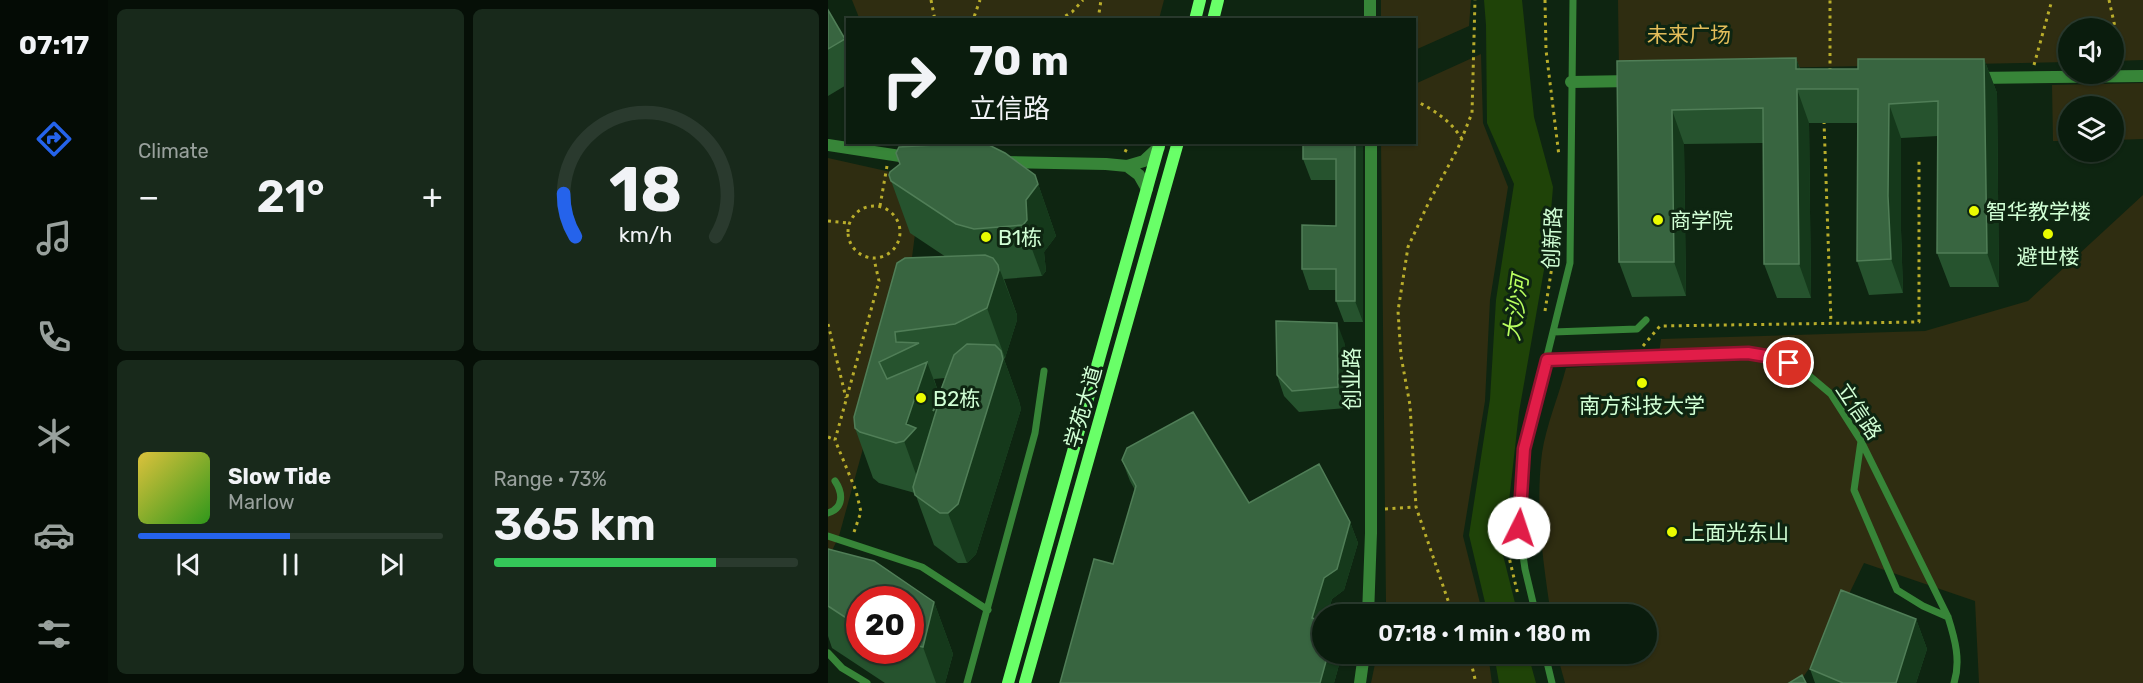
<!DOCTYPE html>
<meta charset="utf-8">
<style>
:root{--surface:#0a1c0d;--page:#18291b;--text:#f1f3f6;--muted:#99a19d;--line:#2a3a2e;--accent:#2563eb}
body{margin:0;font-family:Rubik,"Noto Sans SC",sans-serif;background:var(--page);color:var(--text);height:100vh;display:flex;flex-direction:column;font-size:22px;white-space:nowrap}
*{box-sizing:border-box;margin:0}
p{font-size:20px;color:var(--muted)}
.icon{flex:none;width:33px;height:33px;fill:none;stroke:currentColor;stroke-width:2;stroke-linecap:round;stroke-linejoin:round}
.map{position:relative;flex:1;overflow:hidden}
.details{display:flex;flex-direction:column;gap:9px;padding:9px;background:#060f07;width:720px}
.details>*{flex:none}
.hud{position:absolute;left:18px;top:18px;width:570px;height:126px;border-radius:0px;box-shadow:0 2px 4px #0004,0 0 0 2px var(--line);background:#0a1c0d;color:var(--text);overflow:hidden}
.fabs{position:absolute;left:1230px;top:18px;display:grid;gap:12px}
.fabs a{display:grid;place-items:center;width:66px;height:66px;border-radius:50%;background:var(--surface);box-shadow:0 2px 4px #0004,0 0 0 2px var(--line);font-size:30px}
.speed{position:absolute;left:18px;top:586px;display:flex;gap:12px;font-size:30px;font-weight:700;text-align:center}
.speed>*{display:grid;place-content:center;width:78px;height:78px;border-radius:50%;background:var(--surface);box-shadow:0 2px 4px #0004,0 0 0 2px var(--line);line-height:1}
.speed .limit{border:9px solid #d22;background:#fff;color:#111}
.pin{position:absolute;display:grid;place-items:center;width:51px;height:51px;color:#fff;margin:-26px;border:3px solid #fff;border-radius:50%;box-shadow:0 2px 6px #0007}
.me{position:absolute;width:66px;margin:-33px;rotate:4deg;stroke-linejoin:round;filter:drop-shadow(0 0 4px #0008)}
.turn{display:flex;align-items:center;gap:21px;height:126px;padding:0 24px;font-size:27px}
.turn .icon{width:78px;height:78px;stroke-width:2.5}
.turn b{display:block;font-size:42px;line-height:51px}
.big{font-size:45px;font-weight:600;line-height:1.1}
.details .tile{flex:1;display:flex;flex-direction:column;justify-content:center;gap:9px;min-width:0;padding:0 21px;border-radius:9px;background:var(--page)}
.details .dial{align-items:center;gap:0}
.dial svg{height:156px;overflow:visible;fill:none;stroke:var(--line);stroke-width:7;stroke-linecap:round;text-anchor:middle}
.dial text{fill:var(--text);stroke:none}
.song{display:flex;align-items:center;gap:18px}
.cover{width:72px;height:72px;border-radius:9px;background:linear-gradient(135deg,hsl(50 70% 55%),hsl(110 70% 35%))}
.played{height:6px;border-radius:3px;background:linear-gradient(90deg,var(--accent) 50%,var(--line) 50%)}
.keys{display:flex;justify-content:space-around;direction:ltr}
.heat{display:flex;justify-content:space-between;align-items:center;font-size:33px;direction:ltr}
.charge{height:9px;border-radius:4px;background:linear-gradient(90deg,#34c759 73%,var(--line) 0)}
.details .tiles{flex:1;display:grid;gap:9px;grid-template-columns:repeat(2,1fr)}
.trip{position:absolute;left:484px;top:604px;width:345px;height:60px;border-radius:30px;background:var(--surface);box-shadow:0 2px 4px #0004,0 0 0 2px var(--line);font-weight:600;line-height:60px;text-align:center}
main{display:flex;flex:1;min-height:0}
.menu{display:flex;flex-direction:column;width:108px;justify-content:space-around;align-items:center;background:#040b05;color:var(--muted)}
.menu .icon{width:42px;height:42px}
.menu .selected{color:var(--accent)}
.menu b{font-size:27px;color:var(--text)}
.map>svg:first-child{display:block}
.green{fill:#2f2d11}
.water{fill:#1f4308}
.lines{fill:none;stroke-linecap:round;stroke-linejoin:round}
.path{stroke:#b9ad2b;stroke-width:3;stroke-dasharray:3 4.5;stroke-linecap:butt}
.lane{stroke:#378538;stroke-width:7}
.street{stroke:#378538;stroke-width:12}
.secondary{stroke:#69ff68;stroke-width:12}
.wall{fill:#26532e;fill-rule:evenodd}
.shaded-wall{fill:#15391b}
.building{fill:#386540;stroke:#507e57;stroke-width:1.5}
.route-casing{stroke:#92132f;stroke-width:15}
.route{stroke:#e11d48;stroke-width:10}
.poi-dot{fill:#eafc00;stroke:#0e2511;stroke-width:2}
.labels{text-anchor:middle;dominant-baseline:central;stroke-width:6;stroke-linejoin:round;paint-order:stroke}
.park-label{font-size:21px;fill:#e3bd5a;stroke:#0e2511}
.poi-label{font-size:21px;fill:#d1ffd5;stroke:#0e2511;text-anchor:start}
.street-label{font-size:21px;fill:#d1ffd5;stroke:#0e2511}
.water-label{font-size:22px;font-style:italic;fill:#b9ff5f;stroke:#0e2511}
</style>
<main>
<nav class="menu">
<b>07:17</b>
<svg class="icon selected" aria-label="directions" viewBox="0 0 24 24"><path d="M12 3l9 9-9 9-9-9zM9 14v-3h6M13 9l2 2-2 2"/></svg>
<svg class="icon" aria-label="music" viewBox="0 0 24 24"><path d="M9 18V5l10-2v13"/><circle cx="6" cy="18" r="3"/><circle cx="16" cy="16" r="3"/></svg>
<svg class="icon" aria-label="phone" viewBox="0 0 24 24"><path d="M5 4h4l2 5-3 2q2 4 5 5l2-3 5 2v4C11 20 4 13 5 4z"/></svg>
<svg class="icon" aria-label="climate" viewBox="0 0 24 24"><path d="M12 3v18M4 7l16 10M4 17L20 7"/></svg>
<svg class="icon" aria-label="car" viewBox="0 0 24 24"><path d="M5 17H2v-5l4-1 3-4h7l3 4 3 1v5h-3M9 17h6M6 11h13"/><circle cx="7" cy="17" r="2"/><circle cx="17" cy="17" r="2"/></svg>
<svg class="icon" aria-label="filters" viewBox="0 0 24 24"><path d="M4 7h16M4 17h16"/><circle cx="9" cy="7" r="2"/><circle cx="15" cy="17" r="2"/></svg>
</nav>
<section class="details">
<div class="tiles">
<div class="tile"><p>Climate</p>
<div class="heat"><a>−</a><b class="big">21°</b><a>+</a></div>
</div>
<div class="tile dial"><svg viewBox="0 0 100 80">
<path d="M14 69A42 42 0 1 1 86 69"/>
<path d="M14 69A42 42 0 0 1 8 47" stroke="#2563eb"/>
<text x="50" y="56" font-size="32" font-weight="700">18</text>
<text x="50" y="72" font-size="11">km/h</text>
</svg></div>
<div class="tile">
<div class="song"><i class="cover"></i><div><b>Slow Tide</b><p>Marlow</p></div></div>
<div class="played"></div>
<div class="keys"><svg class="icon" aria-label="previous" viewBox="0 0 24 24"><path d="M18 5L8 12l10 7zM5 5v14"/></svg><svg class="icon" aria-label="pause" viewBox="0 0 24 24"><path d="M8 5v14M16 5v14"/></svg><svg class="icon" aria-label="next" viewBox="0 0 24 24"><path d="M6 5l10 7-10 7zM19 5v14"/></svg></div>
</div>
<div class="tile"><p>Range · 73%</p><b class="big">365 km</b><div class="charge"></div></div>
</div>
</section>
<div class="map">
<svg width="1315" height="683" viewBox="0 0 1315 683">
<rect width="100%" height="100%" fill="#0e2511"/>
<path class="green" d="M24 0H336L331 19 32 20Z
M553 0H643L641 26 587 50 586 20 553 19Z
M790 0H1315V60L1286 61V28H1240V62L791 71Z
M653 54 655 123 680 187 662 300 657 401 635 536 655 615H556L558 602 553 143 586 142 587 84Z
M1315 83V139L1286 140V106H1240V141H1225L1224 85Z
M0 158 94 179 81 281 11 536 0 559Z
M1315 195V683H1151L1147 601 1036 563 994 650 971 683H737L729 654H819V615H723C715 561 707 508 714 453 718 426 731 395 738 368L830 362 833 339 1097 331 1200 301Z
M549 654H660L664 683H543Z"/>
<path class="water" d="M656 0H694L706 117 725 187 720 247 691 412 675 555 690 615H660L641 535 662 399 668 300 686 184 659 123 658 25Z
M666 654H700L708 683H671Z"/>
<g class="lines">
<path class="path" d="M103 0 107 20
M717 0 718 50 731 156
M1281 0 1295 63
M140 20 146 17 152 0
M231 20 244 12 255 0
M270 20 273 0
M1206 65 1224 0
M1002 71V0
M586 100C606 110 622 120 634 139
M996 121 1003 323
M297 152 300 146 299 142
M20 232a26 26 0 1 1 52 0a26 26 0 1 1-52 0Z
M52 206 59 166
M0 221 20 223
M717 311 730 228
M0 324 18 398
M815 346 832 326 1091 322V161
M0 437 7 440
M557 509 588 507
M26 532 33 512 28 491 7 440 51 281 46 259
M682 545 681 557 690 595
M625 615 588 507 582 405 573 356 570 311 580 247 600 204 630 148 644 113 647 0
M641 654 648 683"/>
<path class="lane" d="M725 332 809 329 818 320
M719 360 920 353 950 358 972 368 1003 394 1033 441 1120 617C1127 639 1133 661 1126 683
M1033 441 1026 490 1069 590 1095 606 1120 617
M0 513C16 508 15 493 7 481
M0 536 94 567 160 610
M708 615 697 569 691 528 696 449 742 263 745 0
M0 653 14 668 39 683
M717 654 724 683
M139 683 207 433 216 371"/>
<path class="street" d="M542 0V20
M1148 78 1315 76
M743 82 804 81
M0 145 85 158
M174 162 278 164 299 166 316 161 331 147
M299 166 311 175 319 189
M540 615 543 533V142
M532 683 536 654"/>
<path class="secondary" d="M367 20 372 0
M385 20 390 0
M180 683 332 142
M197 683 350 142"/>
</g>
<path class="wall" d="M0 10 17 39 20 46V84L0 96Z
M968 58 972 69H1030L1156 59 1169 93 1171 287H1122L1109 253 1110 136 1073 138V230L1075 293 1041 295 1029 261 1030 123H981L983 298H949L936 264 935 143 856 144 858 296 804 297 791 262 789 61Z
M535 142V322H516L508 301V290H481L474 269 508 226V180H483L475 159Z
M61 175H207L228 236 216 252 218 271 214 276 176 279 189 315V320L177 358 176 359 191 401 193 409 148 554 139 563H130L106 545 87 493 51 483 45 478 27 428 69 263 118 257 82 233ZM117 378 111 394 106 379Z
M517 344 518 408 471 412 456 396 449 375Z
M294 460 421 503 522 522 530 543 516 590 504 599 499 615H495V654H514L506 683H232L285 564 307 490 302 481Z
M0 549 46 561 106 602 125 654 117 683H57L4 648 0 636ZM32 600H82V651H32Z
M1088 619 1099 649 1088 683H987L982 669Z"/>
<path class="shaded-wall" d="M968 58 979 89 968 69Z
M1156 59 1169 93 1171 287 1159 253Z
M969 89 981 123 983 298 971 264Z
M1061 104 1073 138V230L1075 293 1063 259 1060 196Z
M844 110 856 144 858 296 846 262Z
M527 142H535V322L527 301Z
M207 175 228 236 216 252 218 271 214 276 195 225 198 200Z
M170 265 189 315V320L177 358 159 308Z
M509 323 517 344 518 408 510 387Z
M173 351 191 401 193 409 148 554 139 563 120 513Z
M99 362 118 412 94 491 76 441 78 424Z
M522 522 530 543 516 590 504 599 499 615H495V627L484 618 496 578Z
M106 602 125 654 117 683H108L95 647Z
M1088 619 1099 649 1088 683H1068Z
M500 654H514L506 683H492Z"/>
<path class="building" d="M0 10 17 39 0 49Z
M968 58V69H1030V59H1156L1159 253H1109L1110 101 1061 104 1060 196 1063 259 1029 261 1030 89H969L971 264H936L935 108 844 110 846 262H791L789 61Z
M475 142H527V301H508V269H474V225L508 226V159H475Z
M143 143 161 145 177 153 207 175 210 184 198 200 199 220 195 225 146 229 128 224 63 181 61 175 62 172 72 164 68 153 71 147Z
M157 255 165 258 170 265 171 270 159 308 127 324 67 332 68 342 91 343 51 362 59 379 99 362 78 424 88 428 76 441 68 443 32 432 27 428 26 417 69 263 77 258Z
M448 321 509 323 510 387 464 391 449 375Z
M139 344 167 345 173 351 175 359 130 504 120 513H112L87 495 85 487 110 405 105 411 126 355Z
M365 412 421 503 491 464 522 522 509 569 496 578 484 618 495 621V654H500L492 683H232L266 559 285 564 308 486 294 460 299 448Z
M0 549 46 561 106 602 95 647 82 644V600H32V627L0 606Z
M1013 590 1088 619 1068 683H1015L982 669Z
M974 675 978 683H961Z"/>
<g class="lines">
<g class="route-casing">
<path id="route" d="M691 528 696 449 719 360 920 353 950 358 961 363"/>
</g>
<use href="#route" class="route"/>
</g>
<g class="poi-dot">
<circle cx="1146" cy="211" r="6"/>
<circle cx="830" cy="220" r="6"/>
<circle cx="1220" cy="234" r="6"/>
<circle cx="158" cy="237" r="6"/>
<circle cx="814" cy="383" r="6"/>
<circle cx="93" cy="398" r="6"/>
<circle cx="844" cy="532" r="6"/>
</g>
<g class="labels">
<g class="park-label">
<text x="861" y="34">未来广场</text>
</g>
<g class="poi-label">
<text x="1158" y="211">智华教学楼</text>
<text x="842" y="220">商学院</text>
<text x="170" y="237">B1栋</text>
<text x="1220" y="256" text-anchor="middle">避世楼</text>
<text x="105" y="398">B2栋</text>
<text x="814" y="405" text-anchor="middle">南方科技大学</text>
<text x="856" y="532">上面光东山</text>
</g>
<g class="street-label">
<text transform="translate(724 238) rotate(-87)">创新路</text>
<text transform="translate(523 379) rotate(-90)">创业路</text>
<text transform="translate(255 407) rotate(-74)">学苑大道</text>
<text transform="translate(1031 411) rotate(56)">立信路</text>
</g>
<g class="water-label">
<text transform="translate(688 308) rotate(-82)">大沙河</text>
</g>
</g>
</svg>
<div class="fabs">
<a><svg class="icon" aria-label="sound" viewBox="0 0 24 24"><path d="M4 9h4l5-4v14l-5-4H4zM17 9q2 3 0 6"/></svg></a>
<a><svg class="icon" aria-label="layers" viewBox="0 0 24 24"><path d="M12 4l9 5-9 5-9-5zM3 14l9 5 9-5"/></svg></a>
</div>
<div class="speed"><div class="limit">20</div></div>
<div class="pin" style="left:961px;top:363px;background:#d93025"><svg class="icon" aria-label="arrive" viewBox="0 0 24 24"><path d="M6 21V4h12l-3 4 3 4H6"/></svg></div>
<svg class="me" style="left:691px;top:528px" viewBox="-20 -20 40 40"><circle r="19" fill="#fff"/><path d="M0-13L10 11 0 6-10 11z" fill="#e11d48"/></svg>
<div class="trip">07:18 · 1 min · 180 m</div>
<div class="hud">
<div class="turn"><svg class="icon" aria-label="right" viewBox="0 0 24 24"><path d="M7 20v-9h11M14 6l5 5-5 5"/></svg><div><b>70 m</b>立信路</div></div>
</div>
</div>
</main>
